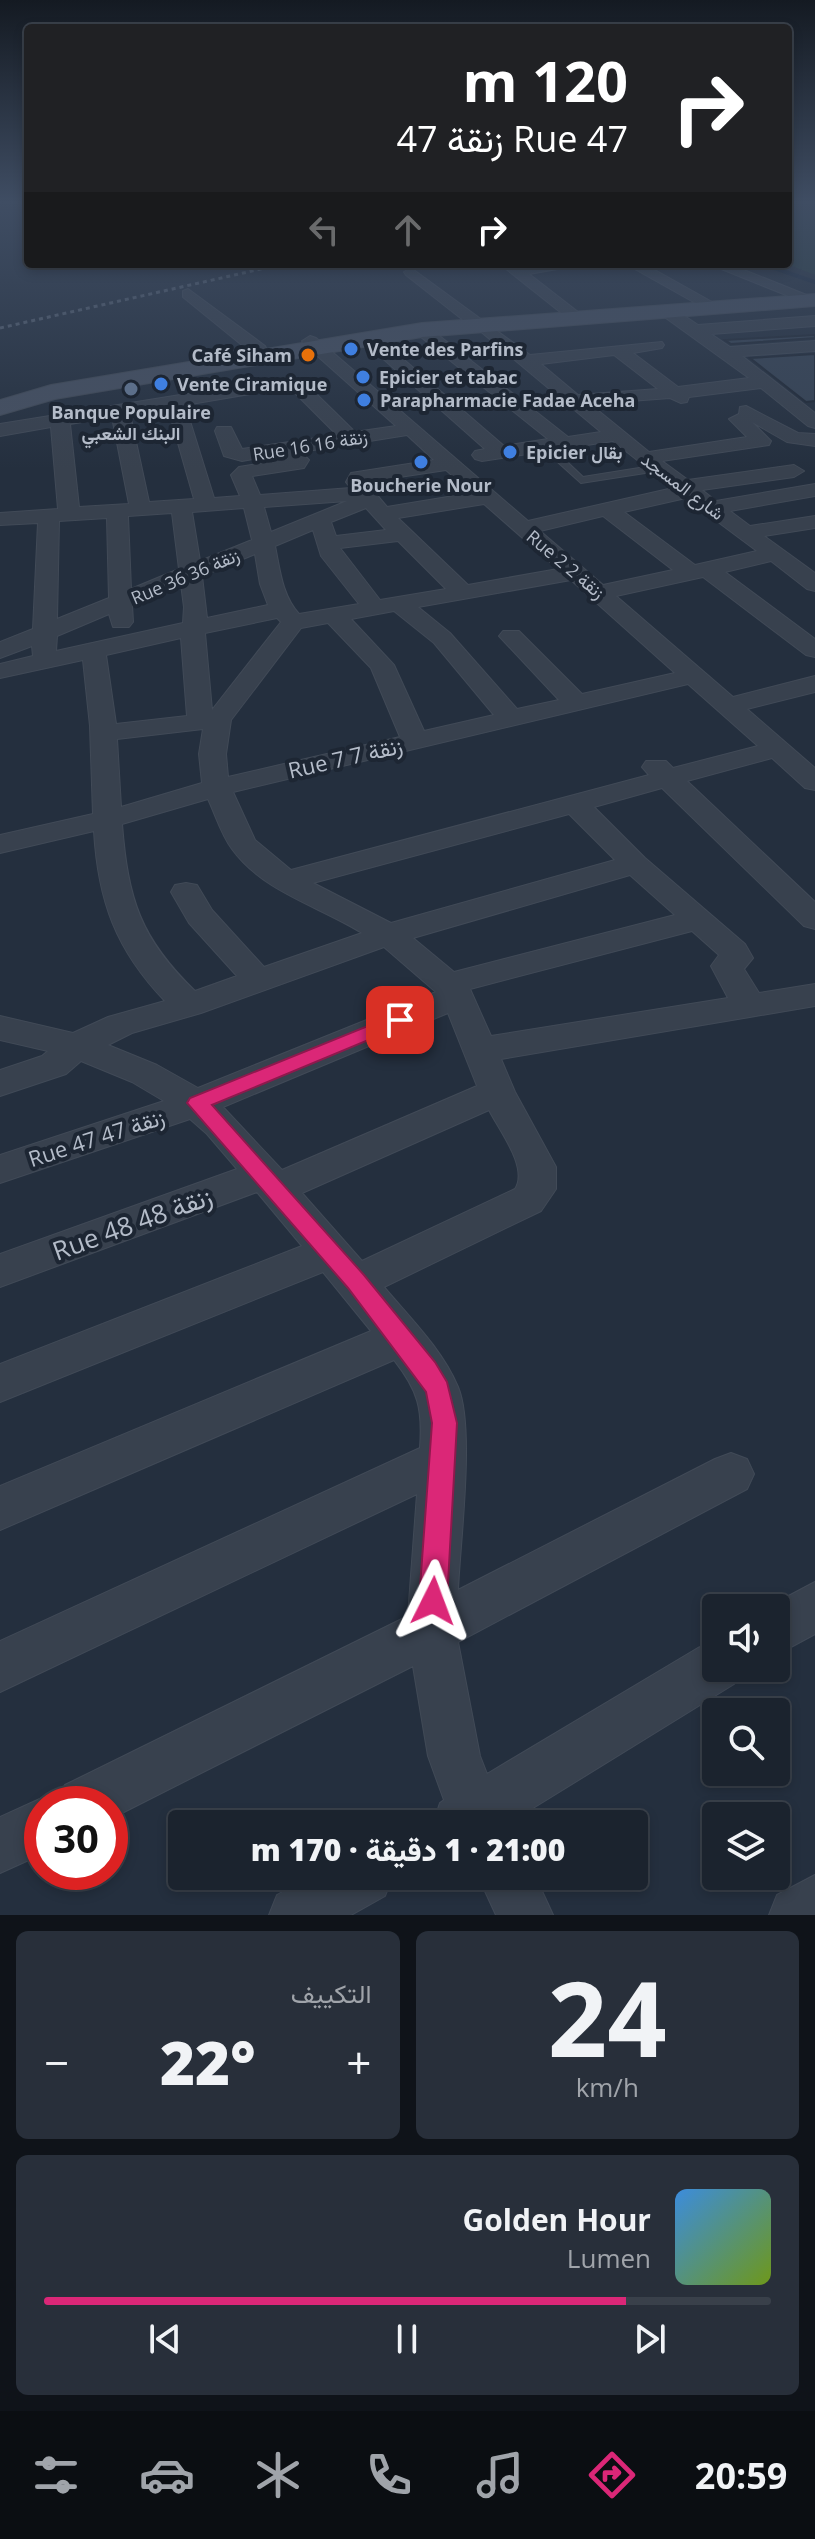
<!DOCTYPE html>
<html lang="ar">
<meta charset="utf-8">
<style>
:root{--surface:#1b232e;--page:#282f3a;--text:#f1f3f6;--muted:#a0a4aa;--line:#39404a;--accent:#db2777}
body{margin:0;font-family:"Open Sans",Vazirmatn,sans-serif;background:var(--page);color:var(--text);direction:rtl;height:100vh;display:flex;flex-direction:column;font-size:30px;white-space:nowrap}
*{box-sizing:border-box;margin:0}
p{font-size:26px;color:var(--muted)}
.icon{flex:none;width:44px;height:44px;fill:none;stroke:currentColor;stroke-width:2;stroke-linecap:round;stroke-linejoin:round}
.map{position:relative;height:1915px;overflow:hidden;direction:ltr}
.details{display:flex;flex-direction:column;gap:16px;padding:16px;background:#0f1319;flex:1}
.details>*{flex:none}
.guide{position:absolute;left:24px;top:24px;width:768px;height:244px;border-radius:8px;box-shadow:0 4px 12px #0003,0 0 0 2px var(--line);direction:rtl;background:#202124;color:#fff;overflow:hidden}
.controls{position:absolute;left:702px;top:1594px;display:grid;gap:16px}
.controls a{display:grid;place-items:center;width:88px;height:88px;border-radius:8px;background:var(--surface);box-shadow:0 4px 12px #0003,0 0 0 2px var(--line);font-size:40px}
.speed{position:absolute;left:24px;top:1786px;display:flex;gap:16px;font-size:40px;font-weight:700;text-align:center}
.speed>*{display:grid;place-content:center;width:104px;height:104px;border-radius:50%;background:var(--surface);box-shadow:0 4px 12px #0003,0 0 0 2px var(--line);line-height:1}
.speed .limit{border:12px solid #d22;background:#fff;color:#111}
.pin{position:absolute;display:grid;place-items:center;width:68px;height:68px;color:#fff;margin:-34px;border-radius:16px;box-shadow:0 4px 12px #0006}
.me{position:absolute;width:88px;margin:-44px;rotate:3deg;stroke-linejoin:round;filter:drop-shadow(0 0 6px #0008)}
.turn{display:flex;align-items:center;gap:28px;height:168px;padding:0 32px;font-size:36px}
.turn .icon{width:104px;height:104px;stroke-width:2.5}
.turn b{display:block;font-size:56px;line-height:68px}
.lanes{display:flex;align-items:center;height:76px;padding:0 32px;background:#0003;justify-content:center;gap:40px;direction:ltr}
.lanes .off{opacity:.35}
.big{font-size:60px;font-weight:800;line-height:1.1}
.details .card{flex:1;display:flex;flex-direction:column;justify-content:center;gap:12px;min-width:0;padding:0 28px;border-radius:12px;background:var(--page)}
.details .dial{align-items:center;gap:0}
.dial b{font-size:104px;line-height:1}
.song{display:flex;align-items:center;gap:24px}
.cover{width:96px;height:96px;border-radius:12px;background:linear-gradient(135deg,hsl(210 70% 55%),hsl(80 70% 35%))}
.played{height:8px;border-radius:4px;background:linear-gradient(90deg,var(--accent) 80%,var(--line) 80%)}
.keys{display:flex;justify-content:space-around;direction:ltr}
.heat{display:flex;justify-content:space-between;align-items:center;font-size:44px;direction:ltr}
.details .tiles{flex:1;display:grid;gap:16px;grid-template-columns:1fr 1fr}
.card:last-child{grid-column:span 2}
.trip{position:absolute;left:168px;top:1810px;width:480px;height:80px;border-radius:8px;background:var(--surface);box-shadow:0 4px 12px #0003,0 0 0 2px var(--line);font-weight:800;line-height:80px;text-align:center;direction:rtl}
.tabs{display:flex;height:128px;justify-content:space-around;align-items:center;background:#0b0e12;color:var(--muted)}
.tabs .icon{width:56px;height:56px}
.tabs .current{color:var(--accent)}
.tabs b{font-size:36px;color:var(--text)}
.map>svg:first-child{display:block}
.green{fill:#263c3f}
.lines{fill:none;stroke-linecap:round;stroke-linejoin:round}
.stream{stroke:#17263c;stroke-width:4}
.building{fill:#364354;stroke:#1f2835;stroke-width:2}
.service-casing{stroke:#414a57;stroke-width:2}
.minor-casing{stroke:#414a57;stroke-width:2}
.secondary-casing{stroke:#414a57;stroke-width:2}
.service{fill:#38414e;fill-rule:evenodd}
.minor{fill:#38414e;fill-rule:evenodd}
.secondary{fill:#465061;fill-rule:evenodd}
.rail{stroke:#5a6575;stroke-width:3;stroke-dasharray:4 4;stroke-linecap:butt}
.route{fill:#db2777;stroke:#8e194d;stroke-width:2}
.shop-dot{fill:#3f7fe0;stroke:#1d2633;stroke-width:3}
.food-dot{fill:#e8710a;stroke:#1d2633;stroke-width:3}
.service-dot{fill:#5c6f8a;stroke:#1d2633;stroke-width:3}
.labels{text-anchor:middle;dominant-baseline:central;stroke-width:8;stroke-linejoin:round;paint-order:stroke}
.far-poi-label{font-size:18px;font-weight:bold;fill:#b4bcc9;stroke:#1d2633;text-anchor:start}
.far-street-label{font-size:18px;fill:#b4bcc9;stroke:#1d2633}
.street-label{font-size:22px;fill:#b4bcc9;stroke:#1d2633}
.near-street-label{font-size:26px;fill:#b4bcc9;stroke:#1d2633}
</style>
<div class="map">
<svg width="815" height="1915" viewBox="0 0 815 1915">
<rect width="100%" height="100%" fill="#242f3e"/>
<path class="green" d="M788 201H815V275L787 264Z"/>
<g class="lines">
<path class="stream" d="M762 264 815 282"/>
</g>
<path class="building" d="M815 335V338L731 344 725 340Z
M815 354V401L806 402 750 358Z"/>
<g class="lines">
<g class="service-casing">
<path id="service" d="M541 443H547L583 477 658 465 663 468 658 471 581 483 541 447Z"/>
</g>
<g class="minor-casing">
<path id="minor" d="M500 264H570L563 268 529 274 578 312 570 317 564 315Z
M626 264H644L712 302 709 305H699Z
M709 264H729L809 296 806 299H796Z
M411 268 530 355 662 342 664 345 662 348 633 353 678 387 749 378 659 313V307H671L698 325 815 316V326L711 334 730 347 815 341V351L742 356 815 413V428L808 426 761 388 689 397 687 402 681 403 670 398 590 404 649 452 747 437 729 419 739 414 740 407 746 406 798 433 815 434V446L787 442 752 422 771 441 769 445 662 461 688 480 794 465 804 471 794 477 702 490 716 501 815 484V496L730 511 750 526 815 516V528L764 536 815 573V591L807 589 771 561 725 572 815 639V657L806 655 703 577 616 596 733 697 815 676V692L747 709 815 768V790L805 788 772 758 687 781 815 902V929L804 926 662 788 594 807 645 858 745 944 753 958 744 969 759 993 815 984V1006L501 1059 515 1092 556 1167V1189L541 1211 384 1287C410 1318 442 1349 458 1387 475 1428 460 1541 458 1590L715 1459 731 1453 747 1459 754 1474 747 1489 458 1642 480 1756 487 1774 698 1648 716 1641V1668H740L734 1684 507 1824H433L440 1803 444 1800 428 1756 413 1666 110 1819V1804H57L65 1785 408 1616 417 1494 0 1692V1641L420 1448C423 1408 418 1391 394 1360L0 1530V1486L371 1331 323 1272 0 1402V1364L302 1246 257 1192 0 1287V1254L237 1169 207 1134 190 1119 0 1183V1155L164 1101 132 1082 81 1061 66 1074 0 1096V1070L42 1056 48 1051 0 1040V1016L73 1033 108 1017 165 1001C116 950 98 901 94 831L0 853V835L93 814 90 726 83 660 0 678V664L33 656 32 646 0 658V642L33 629 38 523 0 525V513L58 509 51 427 0 436V424L286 378 303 381 355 432 396 426 304 344 302 341 310 336 316 338 528 521 673 488 613 441 482 461 475 459 472 455 475 451 485 449 362 340V334H374L504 446 548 439 416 333V327H428L568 437 601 432 473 325 467 323 406 275 404 272ZM614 355 658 389 578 395 541 364ZM286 388 291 389 337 435 242 449 231 427H217L215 431 224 456 242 461 283 454 288 459 239 467 231 475 240 496 214 498 185 405ZM168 408 194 499 149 502 130 414ZM112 417 129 504 79 507 70 424ZM407 435 434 460 351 473 346 482 351 488 260 495 252 476 304 468 309 460 301 452ZM446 470 472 493 387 507 366 482ZM686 498 757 551 695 565 624 512ZM347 501 271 532 264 507ZM484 504 558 569 468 585 398 518ZM244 508 252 540 200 561 192 512ZM366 508 386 530 336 536 331 522ZM172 513 179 569 131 589 128 516ZM603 516 673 570 603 585 540 531ZM107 518 109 598 57 619 59 521ZM313 530 321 556 359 604 299 614C282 595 280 570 275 546ZM398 541 446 589 380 600 340 548ZM255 554 260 584 268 605 207 618 202 576ZM571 580 675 673 582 694 519 631H503L499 636 559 700 517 709 450 633 418 607ZM181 584 184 607 183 623 56 651 57 636 109 614 113 627H129L133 622 132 605ZM394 611 434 643 494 715 424 731 394 665 351 619ZM277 618 281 622 212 710 205 633ZM328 623 371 668 400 737 228 777 226 754 231 720 301 628ZM181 638 187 716 116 724 106 655ZM688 684 758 746 673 768 666 761H646L642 767 649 775 291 870 255 840 233 792ZM203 729 199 754 202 783 121 807 117 739ZM208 799C216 816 221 834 232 849 263 892 319 906 362 933L264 967 212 910 197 885 186 883 175 885 171 892 189 923 237 976 195 991C140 938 128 899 122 824ZM569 814 615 860 391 923 313 883ZM630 875 675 915 454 972 413 938ZM692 931 719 955 711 966 728 998 491 1036 470 989ZM384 947 436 992 198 1088 157 1065 108 1045 132 1033 201 1013ZM448 1013 477 1086 282 1170 223 1107ZM489 1110C499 1130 529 1168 515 1189L362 1261 302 1193Z
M188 289 265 346 267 350 265 354H253L183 297V291Z
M815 1582V1634L776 1655V1608H766Z
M42 1798 57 1804H42V1854L0 1873V1817Z
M815 1875V1915H769L777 1895Z
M311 1876H393L385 1896 351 1915H269L277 1895Z
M478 1876H535L553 1915H496Z"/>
</g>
<g class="secondary-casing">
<path id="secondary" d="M815 294V306L422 337 55 399 0 415V400L51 385 422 323Z"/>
</g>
<use href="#service" class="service"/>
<use href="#minor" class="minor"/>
<use href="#secondary" class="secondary"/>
<path class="rail" d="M0 328 283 264"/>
</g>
<linearGradient id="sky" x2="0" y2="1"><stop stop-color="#141a22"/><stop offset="0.43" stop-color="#3f4d63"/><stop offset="1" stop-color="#3f4d63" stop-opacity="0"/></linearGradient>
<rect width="815" height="469" fill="url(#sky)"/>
<path class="route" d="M400 1013 407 1015 410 1020 407 1024 212 1105 364 1275 435 1362 447 1382 457 1423 447 1601 443 1611 433 1615 423 1611 419 1601 432 1423 426 1392 348 1288 187 1103 190 1098Z"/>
<g class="shop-dot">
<circle cx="351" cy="349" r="8"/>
<circle cx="363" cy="377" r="8"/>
<circle cx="161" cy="384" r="8"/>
<circle cx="364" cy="400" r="8"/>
<circle cx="510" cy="452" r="8"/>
<circle cx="421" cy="462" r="8"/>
</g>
<circle class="food-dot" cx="308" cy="355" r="8"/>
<circle class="service-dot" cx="131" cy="389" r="8"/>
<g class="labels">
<g class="far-poi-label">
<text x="367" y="349">Vente des Parfins</text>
<text x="292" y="355" text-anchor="end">Café Siham</text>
<text x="379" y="377">Epicier et tabac</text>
<text x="177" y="384">Vente Ciramique</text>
<text x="380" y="400">Parapharmacie Fadae Aceha</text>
<text x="131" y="412" text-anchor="middle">Banque Populaire<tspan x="131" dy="21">البنك الشعبي</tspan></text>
<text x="526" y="452">Epicier بقال</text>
<text x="421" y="485" text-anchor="middle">Boucherie Nour</text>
</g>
<g class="far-street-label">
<text transform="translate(310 445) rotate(-9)">Rue 16 زنقة 16</text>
<text transform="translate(683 486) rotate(37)">شارع المسجد</text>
<text transform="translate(566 564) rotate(40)">Rue 2 زنقة 2</text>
<text transform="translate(185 576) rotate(-23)">Rue 36 زنقة 36</text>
</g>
<g class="street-label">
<text transform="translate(345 757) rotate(-13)">Rue 7 زنقة 7</text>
<text transform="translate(96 1137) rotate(-18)">Rue 47 زنقة 47</text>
</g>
<g class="near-street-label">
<text transform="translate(132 1223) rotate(-20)">Rue 48 زنقة 48</text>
</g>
</g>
</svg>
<div class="controls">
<a><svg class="icon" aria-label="sound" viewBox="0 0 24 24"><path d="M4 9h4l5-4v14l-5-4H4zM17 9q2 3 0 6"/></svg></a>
<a><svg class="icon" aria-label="search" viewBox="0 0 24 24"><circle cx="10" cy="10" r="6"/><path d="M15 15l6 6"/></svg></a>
<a><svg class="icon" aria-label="layers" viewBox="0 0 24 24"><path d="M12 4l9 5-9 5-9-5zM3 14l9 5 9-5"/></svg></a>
</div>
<div class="speed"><div class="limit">30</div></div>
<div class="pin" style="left:400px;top:1020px;background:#d93025"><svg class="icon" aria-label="arrive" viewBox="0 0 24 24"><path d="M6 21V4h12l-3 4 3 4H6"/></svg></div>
<svg class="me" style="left:433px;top:1601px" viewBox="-20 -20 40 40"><path d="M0-17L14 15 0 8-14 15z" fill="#db2777" stroke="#fff" stroke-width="4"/></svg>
<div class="trip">21:00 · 1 دقيقة · 170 m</div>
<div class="guide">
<div class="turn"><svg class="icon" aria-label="right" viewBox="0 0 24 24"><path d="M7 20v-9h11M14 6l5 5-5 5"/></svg><div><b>120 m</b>Rue 47 زنقة 47</div></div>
<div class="lanes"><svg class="icon off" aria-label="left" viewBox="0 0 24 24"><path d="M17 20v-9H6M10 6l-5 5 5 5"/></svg><svg class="icon off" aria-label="ahead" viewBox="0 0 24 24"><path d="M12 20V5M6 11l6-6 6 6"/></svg><svg class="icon" aria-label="right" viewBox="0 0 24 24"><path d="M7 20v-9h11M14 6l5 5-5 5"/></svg></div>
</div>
</div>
<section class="details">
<div class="tiles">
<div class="card dial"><b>24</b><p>km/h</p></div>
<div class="card"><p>التكييف</p>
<div class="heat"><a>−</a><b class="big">22°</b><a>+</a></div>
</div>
<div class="card">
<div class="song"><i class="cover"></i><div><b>Golden Hour</b><p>Lumen</p></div></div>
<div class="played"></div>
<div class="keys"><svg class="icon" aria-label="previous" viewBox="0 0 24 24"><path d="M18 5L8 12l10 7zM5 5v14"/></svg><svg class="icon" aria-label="pause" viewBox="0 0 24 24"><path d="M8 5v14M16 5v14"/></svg><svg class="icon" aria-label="next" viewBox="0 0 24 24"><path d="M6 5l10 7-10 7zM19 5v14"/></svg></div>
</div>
</div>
</section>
<nav class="tabs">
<b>20:59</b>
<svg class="icon current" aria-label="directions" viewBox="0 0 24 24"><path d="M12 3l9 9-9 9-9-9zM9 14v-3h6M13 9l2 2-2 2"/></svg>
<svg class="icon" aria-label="music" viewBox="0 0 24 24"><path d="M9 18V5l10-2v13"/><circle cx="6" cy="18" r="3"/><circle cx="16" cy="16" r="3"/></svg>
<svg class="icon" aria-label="phone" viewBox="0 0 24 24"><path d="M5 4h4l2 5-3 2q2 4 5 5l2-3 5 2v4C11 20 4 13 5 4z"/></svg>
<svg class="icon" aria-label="climate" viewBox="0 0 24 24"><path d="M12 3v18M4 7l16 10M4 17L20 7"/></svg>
<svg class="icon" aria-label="car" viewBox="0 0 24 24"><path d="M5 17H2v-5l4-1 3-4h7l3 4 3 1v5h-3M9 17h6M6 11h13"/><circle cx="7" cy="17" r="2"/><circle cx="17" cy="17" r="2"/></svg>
<svg class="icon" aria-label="filters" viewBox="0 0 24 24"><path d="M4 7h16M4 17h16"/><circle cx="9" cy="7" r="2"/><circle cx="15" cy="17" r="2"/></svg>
</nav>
